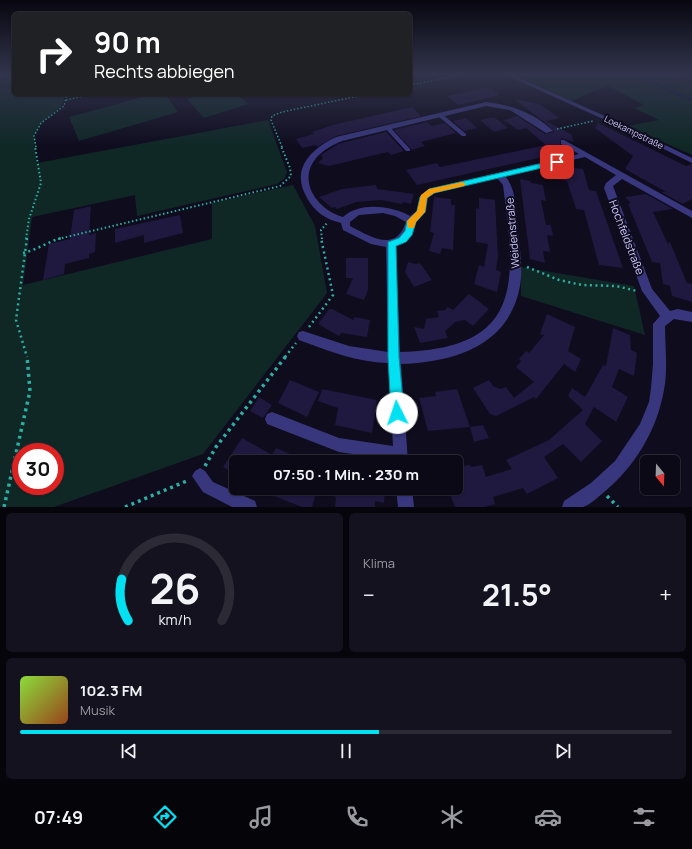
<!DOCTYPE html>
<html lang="de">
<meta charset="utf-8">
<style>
:root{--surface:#0b0916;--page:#14121f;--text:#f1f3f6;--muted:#9a9aa1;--line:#2b2a35;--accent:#02e1f2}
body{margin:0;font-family:Manrope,sans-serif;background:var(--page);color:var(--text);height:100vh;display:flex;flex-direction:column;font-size:15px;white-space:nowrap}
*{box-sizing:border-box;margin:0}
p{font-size:13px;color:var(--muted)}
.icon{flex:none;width:22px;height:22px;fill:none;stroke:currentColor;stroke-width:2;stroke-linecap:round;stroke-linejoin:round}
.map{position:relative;height:507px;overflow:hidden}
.panel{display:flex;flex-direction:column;gap:6px;padding:6px;background:#06050c;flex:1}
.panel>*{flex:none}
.top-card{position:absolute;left:12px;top:12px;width:400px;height:84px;border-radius:6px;box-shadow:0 1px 3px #0004,0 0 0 1px var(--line);background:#202124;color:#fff;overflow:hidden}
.needle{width:26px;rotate:161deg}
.fabs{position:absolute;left:640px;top:455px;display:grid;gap:8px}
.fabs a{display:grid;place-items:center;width:40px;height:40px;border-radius:6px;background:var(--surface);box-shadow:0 1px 3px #0004,0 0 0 1px var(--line);font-size:20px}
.speed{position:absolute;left:12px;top:443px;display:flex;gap:8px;font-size:20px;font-weight:700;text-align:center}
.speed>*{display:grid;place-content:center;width:52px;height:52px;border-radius:50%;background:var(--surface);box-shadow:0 1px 3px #0004,0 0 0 1px var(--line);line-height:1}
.speed .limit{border:6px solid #d22;background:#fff;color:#111}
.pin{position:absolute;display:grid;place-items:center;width:34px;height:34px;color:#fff;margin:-17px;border-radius:8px;box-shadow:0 2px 6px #0006}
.me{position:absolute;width:44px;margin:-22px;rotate:356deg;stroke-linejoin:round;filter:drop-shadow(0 0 3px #0008)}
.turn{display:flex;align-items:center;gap:14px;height:84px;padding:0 16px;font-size:18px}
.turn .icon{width:52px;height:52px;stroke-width:2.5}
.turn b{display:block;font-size:28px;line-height:34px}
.big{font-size:30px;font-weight:700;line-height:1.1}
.panel .widget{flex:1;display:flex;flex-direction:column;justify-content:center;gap:6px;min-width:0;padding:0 14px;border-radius:6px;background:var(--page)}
.panel .dial{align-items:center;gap:0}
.dial svg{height:104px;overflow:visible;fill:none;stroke:var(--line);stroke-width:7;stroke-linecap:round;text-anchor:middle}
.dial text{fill:var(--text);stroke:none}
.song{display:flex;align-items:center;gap:12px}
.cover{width:48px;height:48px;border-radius:6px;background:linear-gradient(135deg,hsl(90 70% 55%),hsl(20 70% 35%))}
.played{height:4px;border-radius:2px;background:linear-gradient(90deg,var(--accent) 55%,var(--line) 55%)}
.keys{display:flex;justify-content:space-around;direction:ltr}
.heat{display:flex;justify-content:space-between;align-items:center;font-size:22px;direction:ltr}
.panel .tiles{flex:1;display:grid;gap:6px;grid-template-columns:1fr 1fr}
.widget:last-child{grid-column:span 2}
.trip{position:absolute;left:229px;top:455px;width:234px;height:40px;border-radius:6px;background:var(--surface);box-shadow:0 1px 3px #0004,0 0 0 1px var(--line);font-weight:700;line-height:40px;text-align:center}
.tab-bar{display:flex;height:64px;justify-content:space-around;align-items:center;background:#040409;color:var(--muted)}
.tab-bar .icon{width:28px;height:28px}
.tab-bar .active{color:var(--accent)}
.tab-bar b{font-size:18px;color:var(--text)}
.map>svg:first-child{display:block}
.green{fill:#0f2826;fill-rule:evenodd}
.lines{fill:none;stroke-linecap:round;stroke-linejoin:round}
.stream{stroke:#091c3a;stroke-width:2.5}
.building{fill:#1f183f}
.path-far3{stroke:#2eaea3;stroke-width:1.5;stroke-dasharray:1.5 2;stroke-linecap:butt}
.path-far2{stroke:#2eaea3;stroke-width:2;stroke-dasharray:1.5 2.5;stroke-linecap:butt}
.path-far1{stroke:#2eaea3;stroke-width:2.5;stroke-dasharray:2 3.5;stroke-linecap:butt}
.path{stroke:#2eaea3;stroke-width:3.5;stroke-dasharray:3 4;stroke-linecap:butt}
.service{fill:#38377d;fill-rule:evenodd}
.minor{fill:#38377d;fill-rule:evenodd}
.route{fill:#02e1f2;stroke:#01929d}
.slow{fill:#f59e0b}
.labels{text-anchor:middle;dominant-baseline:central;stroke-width:4;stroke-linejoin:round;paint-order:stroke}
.far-street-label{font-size:9px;fill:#cec9ff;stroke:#0f0c1e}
.street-label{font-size:11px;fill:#cec9ff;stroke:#0f0c1e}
</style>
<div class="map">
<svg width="692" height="507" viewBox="0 0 692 507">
<rect width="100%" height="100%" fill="#0f0c1e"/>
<path class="green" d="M0 75H14V94H65L61 107 41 123 34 136 37 163 268 120 287 172 285 178 277 184 137 216 135 195 32 217 23 285 212 239V203L293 185 315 226 327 293 203 454 54 507H3V506L0 507ZM21 452H55V486H21Z
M515 75H670L692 84V155L627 126 659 120 634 108 644 105 607 85 572 101Z
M154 94H165L178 112 79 141 69 117Z
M203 94H237L248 104 204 118 187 99Z
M521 267 634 286 645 335 521 296Z"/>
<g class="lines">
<path class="stream" d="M635 75 692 100"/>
</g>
<path class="building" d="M489 87 500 95 458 105 447 96Z
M514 99 539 104 551 112 559 118 546 121 571 134 574 142 561 138 560 145 548 147 556 154 417 185 406 170 437 163 440 167 546 145 526 128 518 130 504 120 517 116 545 134 554 132 547 124Z
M412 107 421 116 336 136 317 147 316 145 302 148 296 139 314 134 312 132 333 125Z
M494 117 508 128 494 132 480 120Z
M466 118 477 128 464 131 453 121Z
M427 122 432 126 445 123 456 133 421 142 425 146 412 150 394 130Z
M598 123 686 166 692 164V199L683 204 661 192H666L625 169 633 156 595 128Z
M386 132 404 151 391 155 388 152 329 166 318 163 323 158 321 155 338 144Z
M554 166 583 169 589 190 596 191 623 268 599 265 584 210 576 209 567 181 554 179 551 167Z
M520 179 530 181 531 183 543 185 546 201 541 200 546 225H551L553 236 547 235 550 252 543 251 545 263 530 259Z
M376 185 377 189 414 194 411 204 403 202 402 204 381 200 356 202 337 209 335 207 332 208 319 197 342 189Z
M646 194 673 209 653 212 668 244 670 242 687 283 692 284V302L672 296 670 286 663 284 660 263 652 262 628 204 631 203 625 197Z
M434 197 451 199V205H455L453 250 442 248 440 254 429 251 434 233 430 232Z
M479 198 495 200 498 257 496 270 501 272 497 292 474 284 479 265 484 267 488 244 476 242V208L479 209Z
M91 206 89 235 96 233 95 252 89 254V258L65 264 64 274 43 280 49 244 70 239 74 210Z
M180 215 183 233 144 243V235L115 243V229Z
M346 258H368V290L364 300 346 294 353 278H346Z
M408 262 416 264 420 263 432 280 414 287 405 272Z
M469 294 489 309 473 326 465 320 455 322 445 331 448 338 420 343 414 327 424 329 426 319 439 317 437 311 445 310 448 307 453 310Z
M329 309H332L353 320 355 317 370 320 367 337 341 333 339 336 318 324Z
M547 314 575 327 568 351 581 359 575 372 564 364 536 399 534 397 496 416 490 414 473 388 489 380 493 386 500 389 506 387 514 398 534 382 516 367 521 361 519 359 526 351 529 353 544 335 540 334Z
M613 328 630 335 631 350 637 353 634 376 619 369 612 387 628 397 616 422 594 407 585 424 602 441 581 462 563 444 544 457 558 478 527 494 523 488 493 497 495 504 492 505 484 507H455L448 488H456V467L470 465 471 467 482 465 486 477 512 469 506 460 549 440 583 410 568 396 572 388 585 397 603 365 606 366Z
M290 380 319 392 307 417 278 403Z
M322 389 377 400 372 433 335 425 338 408 318 401Z
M457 389 470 427 483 425 489 438 474 442 470 427 428 431 419 398 436 396 435 392Z
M259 397 272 405 263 418 250 411Z
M242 438 272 455 276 448 290 454 287 462H236V475L223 467Z
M277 488H385L384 503 375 501V507H335L336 497 317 489 312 507H302L274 496Z"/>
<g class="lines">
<path class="path-far3" d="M410 85 462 75
M66 100 93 94
M557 129 593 121
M36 147 34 136 41 123 64 106 67 94
M282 147 271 120 272 116 282 112 368 94"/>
<path class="path-far2" d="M26 239 29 219 41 183 35 146
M58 239 280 186 291 176 290 168 281 146
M322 239 321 230 327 223"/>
<path class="path-far1" d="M27 238 16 320 27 357
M23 253C37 250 49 241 62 238
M527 267 559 280 582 285 616 286 637 291
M309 327 333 295 321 238
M285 357 296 343"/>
<path class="path" d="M205 466 216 447 286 356
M607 496 618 507
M4 507 30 391 27 356
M125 507 189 480"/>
<path class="service" d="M438 114H442L466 134V136H462L438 116Z
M385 126H389L410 149V151H406L385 128Z"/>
<path class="minor" d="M506 75H513L607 117 692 158V163L603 119Z
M486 102C509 104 536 114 553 131L546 133 510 110 486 106 342 141C330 146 317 153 311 166 301 189 323 212 343 217 360 201 393 206 410 216L417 211 421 195 429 189 579 154 561 144V140H564L692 211V218L622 179 613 186 652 289 670 311 678 309 692 312V322L674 319 665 326C665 347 668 369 664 390 657 430 635 467 603 493 598 497 590 505 583 507 577 507 569 507 562 507L564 501 591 483 615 461 640 424 649 402 651 388 653 364V324L660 316 642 291 604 188 606 183 616 175 585 157 505 176C517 189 516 214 518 232 520 249 523 269 520 286 509 346 454 362 401 364L408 462H394V460L339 452 267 424 265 419 267 414 272 412 339 438 393 446 388 363C356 362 328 351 299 340L297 336 299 332 303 331 349 346 388 352 386 247 371 244 343 230 341 223C325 219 315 212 307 198 290 169 311 149 336 137ZM497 178 503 185C516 283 524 349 400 352L396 246 404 243 410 235 415 222 426 212 428 198 435 193ZM383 213 395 216 406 222C396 253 371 237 350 226V222L359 215Z
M200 468 205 471 213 482 255 501 257 507H232L203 492 192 476 195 471Z
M396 488H412L414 507H398Z"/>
</g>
<linearGradient id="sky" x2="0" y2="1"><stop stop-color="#080710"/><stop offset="0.51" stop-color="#31344c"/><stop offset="1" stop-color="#31344c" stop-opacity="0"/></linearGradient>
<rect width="692" height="146" fill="url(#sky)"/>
<path class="route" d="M557 160 560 162 559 164 434 193 427 198 425 212 416 222 412 235 406 242 396 246 399 357 404 413 402 417 397 419 393 417 391 413 388 357V242L399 238 405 231 407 221 417 211 420 197 429 189Z"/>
<path class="slow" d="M462 182 466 184 464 186 434 193 427 198 425 212 416 222 414 228H408L407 221 417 211 421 195 429 189Z"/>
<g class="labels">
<g class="far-street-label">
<text transform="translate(634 132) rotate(26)">Loekampstraße</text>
</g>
<g class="street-label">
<text transform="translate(512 233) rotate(-95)">Weidenstraße</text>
<text transform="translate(627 237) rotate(69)">Hochfeldstraße</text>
</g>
</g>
</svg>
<div class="fabs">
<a><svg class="needle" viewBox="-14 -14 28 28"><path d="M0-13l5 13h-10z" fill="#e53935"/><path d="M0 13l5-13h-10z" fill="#9a9aa1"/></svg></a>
</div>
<div class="speed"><div class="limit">30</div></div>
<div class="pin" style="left:557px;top:162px;background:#d93025"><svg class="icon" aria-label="arrive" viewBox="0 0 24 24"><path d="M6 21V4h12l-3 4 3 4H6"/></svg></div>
<svg class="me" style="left:397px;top:413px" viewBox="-20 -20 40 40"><circle r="19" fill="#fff"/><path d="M0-13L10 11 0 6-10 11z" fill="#02e1f2"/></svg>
<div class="trip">07:50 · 1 Min. · 230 m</div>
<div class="top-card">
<div class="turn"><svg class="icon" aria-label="right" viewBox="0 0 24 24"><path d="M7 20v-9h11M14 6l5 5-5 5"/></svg><div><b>90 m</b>Rechts abbiegen</div></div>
</div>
</div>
<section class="panel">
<div class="tiles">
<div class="widget dial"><svg viewBox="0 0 100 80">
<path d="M14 69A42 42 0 1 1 86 69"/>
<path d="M14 69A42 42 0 0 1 9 37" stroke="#02e1f2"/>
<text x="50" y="56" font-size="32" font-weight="700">26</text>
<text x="50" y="72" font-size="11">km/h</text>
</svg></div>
<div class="widget"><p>Klima</p>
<div class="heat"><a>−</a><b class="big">21.5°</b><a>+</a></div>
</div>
<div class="widget">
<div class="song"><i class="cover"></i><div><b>102.3 FM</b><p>Musik</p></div></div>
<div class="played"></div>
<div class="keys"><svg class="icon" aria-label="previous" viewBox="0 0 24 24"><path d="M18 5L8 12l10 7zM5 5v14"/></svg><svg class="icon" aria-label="pause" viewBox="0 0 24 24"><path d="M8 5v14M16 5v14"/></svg><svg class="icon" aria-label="next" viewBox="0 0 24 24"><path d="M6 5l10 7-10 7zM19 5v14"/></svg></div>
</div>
</div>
</section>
<nav class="tab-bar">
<b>07:49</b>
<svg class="icon active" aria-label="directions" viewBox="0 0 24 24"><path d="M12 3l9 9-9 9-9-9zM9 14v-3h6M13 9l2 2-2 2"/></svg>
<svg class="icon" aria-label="music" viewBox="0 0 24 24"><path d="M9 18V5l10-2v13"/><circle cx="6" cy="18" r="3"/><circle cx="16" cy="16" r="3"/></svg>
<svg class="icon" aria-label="phone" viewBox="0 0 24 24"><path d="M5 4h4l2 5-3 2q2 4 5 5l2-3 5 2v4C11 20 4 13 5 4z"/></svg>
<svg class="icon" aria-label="climate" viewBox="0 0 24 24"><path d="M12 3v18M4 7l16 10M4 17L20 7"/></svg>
<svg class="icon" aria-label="car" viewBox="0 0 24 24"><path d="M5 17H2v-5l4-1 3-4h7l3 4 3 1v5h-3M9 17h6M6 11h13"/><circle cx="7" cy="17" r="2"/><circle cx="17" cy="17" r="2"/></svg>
<svg class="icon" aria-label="filters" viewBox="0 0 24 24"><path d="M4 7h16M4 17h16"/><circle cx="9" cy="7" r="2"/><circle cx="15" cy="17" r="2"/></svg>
</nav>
